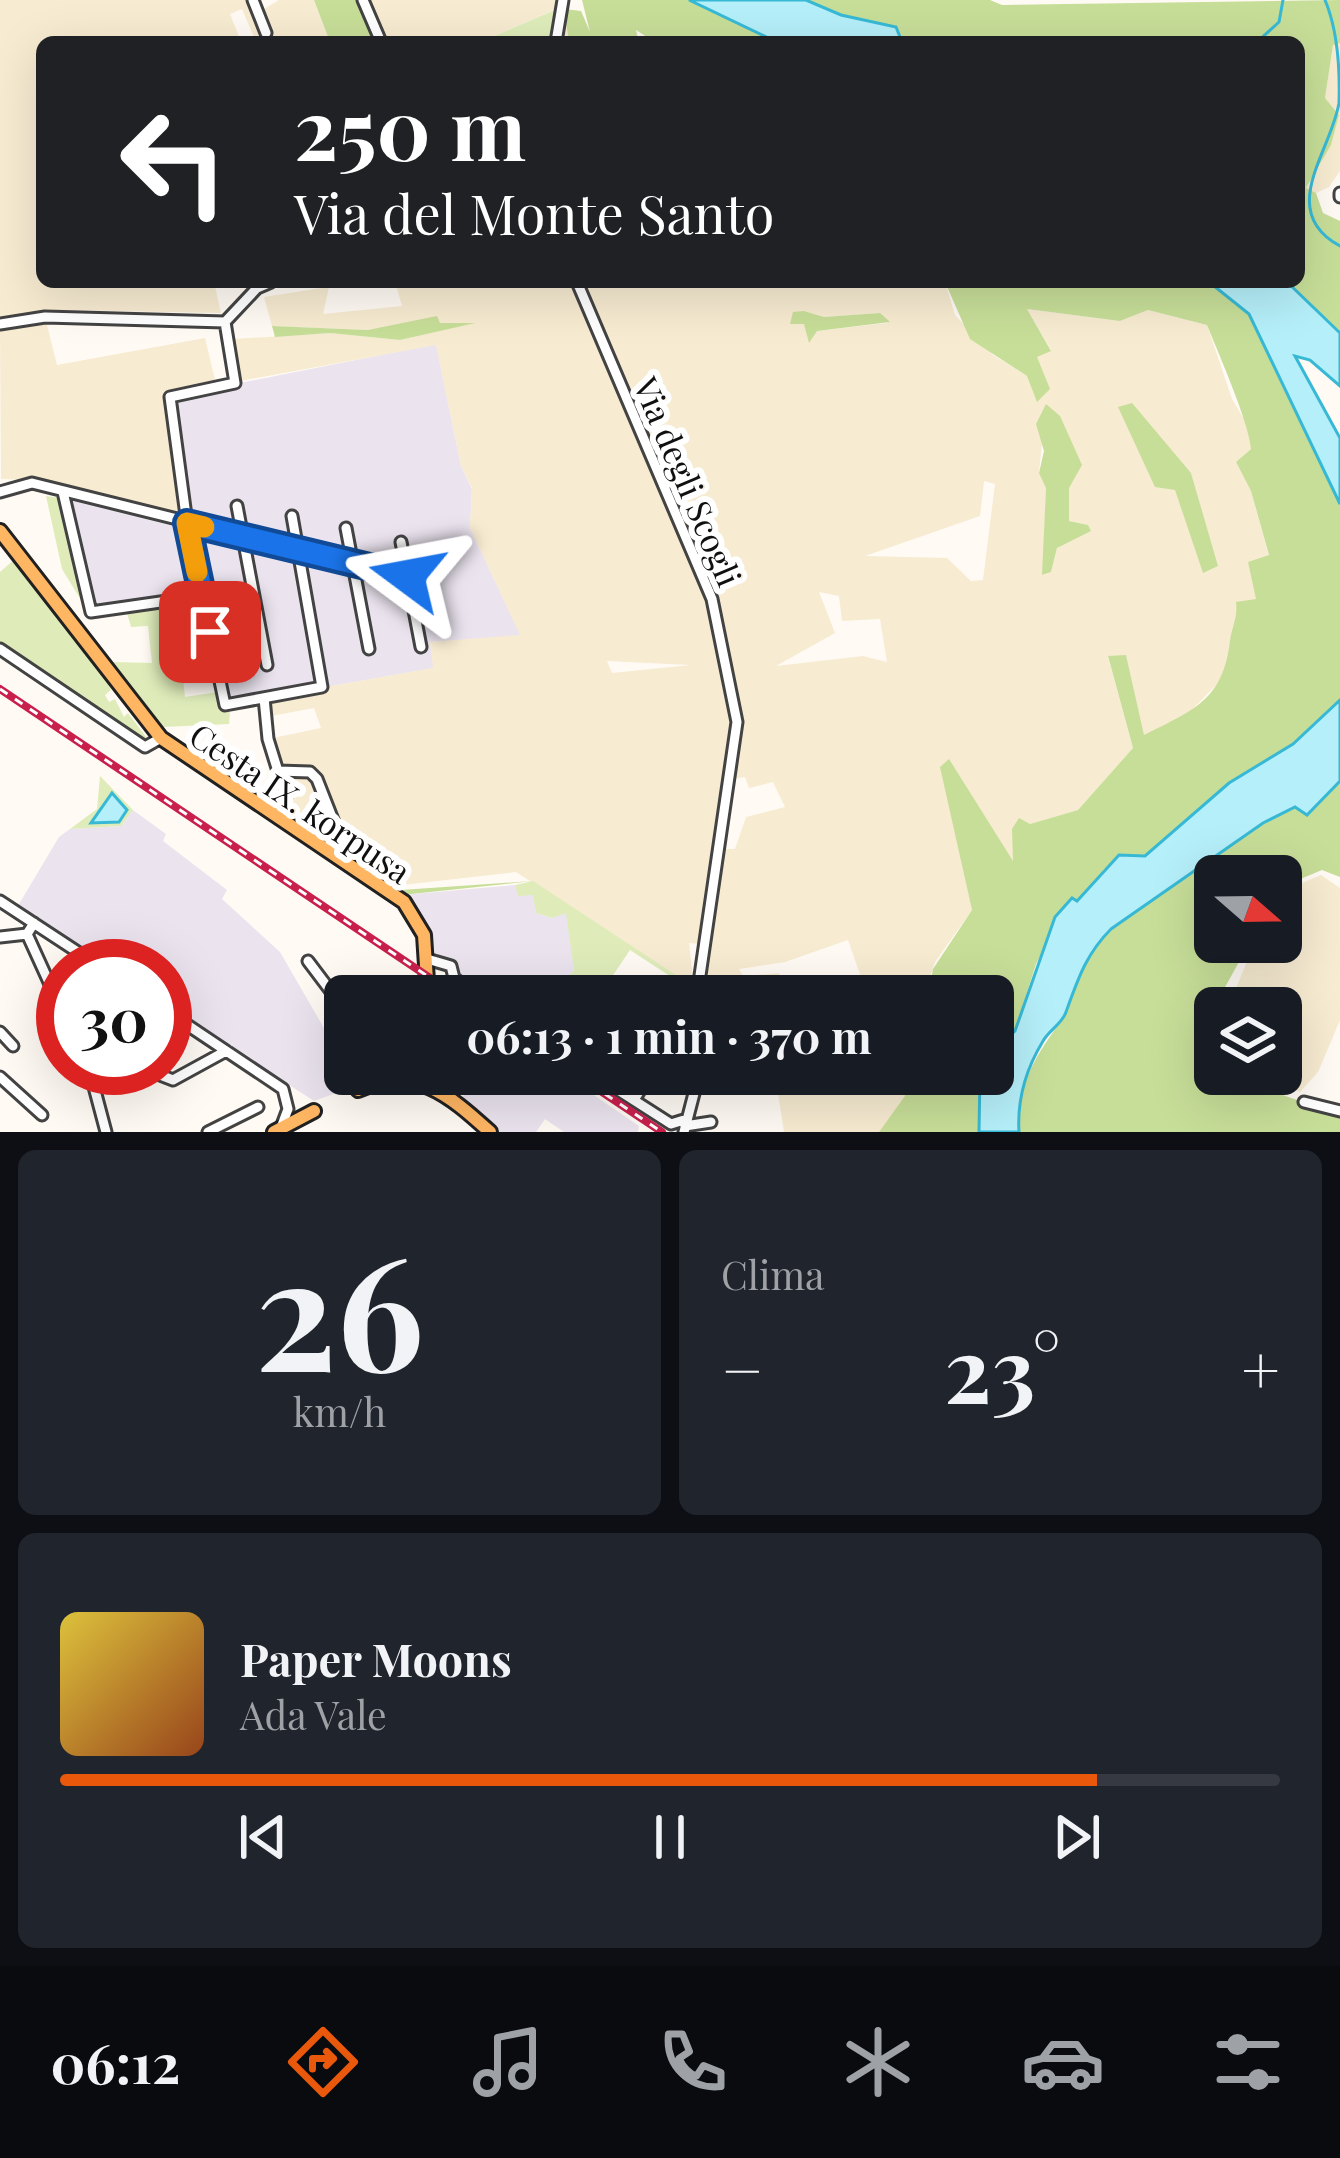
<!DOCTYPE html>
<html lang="it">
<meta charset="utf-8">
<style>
:root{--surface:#171b24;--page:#20242c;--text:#f1f3f6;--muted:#9ea1a6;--line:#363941;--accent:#ea580c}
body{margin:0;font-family:"Playfair Display",serif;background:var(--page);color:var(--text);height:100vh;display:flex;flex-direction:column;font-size:45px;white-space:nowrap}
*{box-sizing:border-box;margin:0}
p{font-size:39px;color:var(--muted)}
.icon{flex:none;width:66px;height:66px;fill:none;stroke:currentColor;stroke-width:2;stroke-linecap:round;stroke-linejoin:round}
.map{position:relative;height:1132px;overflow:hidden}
.drawer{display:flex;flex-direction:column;gap:18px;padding:18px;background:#0d0f14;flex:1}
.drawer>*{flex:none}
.hud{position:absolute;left:36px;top:36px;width:1269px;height:252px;border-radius:18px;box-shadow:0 12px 48px #0002;background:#202124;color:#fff;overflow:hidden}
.needle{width:78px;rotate:110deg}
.tools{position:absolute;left:1194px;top:855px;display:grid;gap:24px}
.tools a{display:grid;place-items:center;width:108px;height:108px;border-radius:18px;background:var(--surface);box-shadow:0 12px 48px #0002;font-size:60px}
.speed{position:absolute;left:36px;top:939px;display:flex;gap:24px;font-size:60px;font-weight:700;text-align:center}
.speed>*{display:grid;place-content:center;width:156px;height:156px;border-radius:50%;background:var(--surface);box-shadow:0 12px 48px #0002;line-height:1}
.speed .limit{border:18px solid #d22;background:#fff;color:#111}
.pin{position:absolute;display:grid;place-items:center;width:102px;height:102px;color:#fff;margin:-51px;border-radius:24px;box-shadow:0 6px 18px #0006}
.me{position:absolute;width:132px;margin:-66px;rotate:283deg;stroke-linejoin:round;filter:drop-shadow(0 0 9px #0008)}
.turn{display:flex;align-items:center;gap:42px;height:252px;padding:0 60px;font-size:54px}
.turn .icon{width:156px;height:156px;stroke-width:2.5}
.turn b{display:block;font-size:84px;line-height:102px}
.big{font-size:90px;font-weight:700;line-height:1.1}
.drawer .widget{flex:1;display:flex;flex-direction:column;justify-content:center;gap:18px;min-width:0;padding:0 42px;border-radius:18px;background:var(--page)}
.drawer .dial{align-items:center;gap:0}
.dial b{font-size:156px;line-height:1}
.song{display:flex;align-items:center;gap:36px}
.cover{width:144px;height:144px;border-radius:18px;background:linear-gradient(135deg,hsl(50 70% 55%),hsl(20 70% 35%))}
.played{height:12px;border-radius:6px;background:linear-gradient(90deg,var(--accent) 85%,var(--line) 85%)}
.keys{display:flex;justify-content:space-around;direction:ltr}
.heat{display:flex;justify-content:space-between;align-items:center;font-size:66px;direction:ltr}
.drawer .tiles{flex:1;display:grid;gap:18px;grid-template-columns:1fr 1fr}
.widget:last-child{grid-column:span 2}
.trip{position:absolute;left:324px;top:975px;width:690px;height:120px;border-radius:18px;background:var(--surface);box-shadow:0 12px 48px #0002;font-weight:700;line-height:120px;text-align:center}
.tab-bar{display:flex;height:192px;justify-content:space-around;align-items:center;background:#090b0e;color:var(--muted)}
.tab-bar .icon{width:84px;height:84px}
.tab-bar .current{color:var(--accent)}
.tab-bar b{font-size:54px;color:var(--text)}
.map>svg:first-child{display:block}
.industrial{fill:#ebe4ef}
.farmland{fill:#f7ebd1;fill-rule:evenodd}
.green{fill:#dfecba}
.forest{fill:#c7de98}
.water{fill:#b5eff9;stroke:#37b9d5;stroke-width:3}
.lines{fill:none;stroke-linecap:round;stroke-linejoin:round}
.stream{stroke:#37b9d5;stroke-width:3}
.minor-casing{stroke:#434343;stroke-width:15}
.major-casing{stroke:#212121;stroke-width:18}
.minor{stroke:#fff;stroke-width:9}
.major{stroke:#ffb663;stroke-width:12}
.rail-casing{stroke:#c91f4d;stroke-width:8}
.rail{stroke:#fff;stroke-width:3;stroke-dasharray:9;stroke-linecap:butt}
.route-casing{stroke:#114b97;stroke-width:30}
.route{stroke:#1a73e8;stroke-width:21}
.slow{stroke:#f59e0b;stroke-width:21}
.labels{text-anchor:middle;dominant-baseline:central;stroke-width:12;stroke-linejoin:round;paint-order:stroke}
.street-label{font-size:33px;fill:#101010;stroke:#fff}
</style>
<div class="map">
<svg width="1340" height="1132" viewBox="0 0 1340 1132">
<rect width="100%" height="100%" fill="#fffaf3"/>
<path class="industrial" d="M436 344 461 466 472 489 470 528 521 636 430 642 434 668 225 705 202 596 91 612 63 492 170 397Z
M133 810 166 834 163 841 227 890 222 899 280 952 328 1035 345 1046V1074L386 1075 314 1101 165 1005V966H104L16 909 59 837 70 829 121 826Z
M515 885 519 895H534L536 913 552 918 563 910 567 913 574 971 562 982 581 996H484L460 980 458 964 433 953 418 910 402 895Z
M482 1074H563L639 1126 638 1132H564L545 1119 536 1132H498L461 1099Z"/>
<path class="farmland" d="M0 0H253L270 42H256L242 9 230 14 241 42H42V282H214L221 313 65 310 0 320Z
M279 0H314L330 42H273L261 11Z
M363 0H561L564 6 569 42H556L563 6 480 42H381Z
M1340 43V171L1329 187 1316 193 1306 189 1331 145 1339 115 1325 98 1333 44Z
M395 282H945L955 315 993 355 1027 376 1038 366 1037 357 1051 350 1027 309 1120 321 1148 310 1207 325 1232 399 1250 429 1251 449 1236 462 1251 491 1269 556 1256 599 1238 617 1223 678 1186 716 1144 736 1126 656 1108 657 1133 748 1078 810 1030 824 1014 864 949 760 953 823 972 910 935 962 923 996H809L861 977 848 940 785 962 739 969 743 976 779 973 785 996 699 988 701 944 689 943 694 989 516 872 402 885 349 855 309 772 278 771 268 739 321 728 314 708 266 717 264 698 433 668 430 642 520 635 470 528 472 488 461 466 436 345 240 381 232 339 330 333 400 340 471 323 369 330 272 326 264 297 329 287 323 314 402 306ZM804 311 824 317 880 313 888 323 817 331 804 323ZM1046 406 1069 488V521L1088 525 1057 548 1051 572 1043 575 1046 487 1039 472ZM1119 408 1191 473 1217 566 1203 572 1175 489ZM984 481 995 484 983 580 971 581 947 558 865 556 980 516ZM819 592 839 596 842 621 880 619 887 662 863 656 776 666 835 633ZM607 661 690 665H691L612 673ZM745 777 749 788 773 782 785 807 746 817 735 849H718L727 780Z
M46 321 57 365 205 338 216 384 167 394 183 519 33 480 1 479 0 328Z
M306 773 314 782 345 853 289 816 282 774Z
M1321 875 1340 888V1020L1318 1072 1300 1092 1257 1074H1281V1008H1228L1255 942H1281L1283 891Z
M775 1074H901L906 1096 879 1132H784Z"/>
<path class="green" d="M564 6 556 42H480Z
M46 496 61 498 87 610 62 569Z
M17 557 101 669 111 690 105 695 109 702 115 699 124 717 128 713 150 742 0 644V572Z
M196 602 200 608 186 627 197 674 183 679 185 697 217 692 221 712 230 711 229 724 163 727 111 662 152 663 148 626 131 627 127 613Z
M100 776 133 810 121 826 70 829 97 809Z
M533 881 694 987 695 996H666L676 980 630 950 599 996H581L561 982 574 971 566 913 552 918 536 913 533 895 518 896 515 885Z"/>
<path class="forest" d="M314 0H360L378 42H330Z
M582 0H689L777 42 653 41 636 30 639 42H569L564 9 581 11 590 32Z
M806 0H990L1002 5 1340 0V43L1333 45 1325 98 1339 115 1331 145 1306 188 1316 193 1323 213 1340 221V333L1287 282H1299V42H902L896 27 841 15Z
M945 282H1209L1249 314 1340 504V700L1293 744 1229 783 1145 856 1104 869 1092 890 1076 901 1072 898 1036 964 1015 1031 993 1052V996H928L933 969 972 910 940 767 949 759 1013 861 1012 829 1019 818 1030 824 1078 810 1133 748 1108 656 1126 655 1144 735C1194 710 1223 700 1230 641 1232 626 1238 618 1236 602L1256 599 1248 562 1269 555 1251 491 1236 462 1251 449C1250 425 1218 352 1207 325L1148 310 1120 321 1027 309 1051 351 1037 357 1050 389 1037 402 1027 376 970 339Z
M804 311 824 317 880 313 890 322 817 331 809 343 804 324H790L793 312Z
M437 316 440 323H475L400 340 330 333 275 337 272 326 368 330Z
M1132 403 1191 473 1218 566 1203 573 1175 490 1155 487 1118 407Z
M1046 404 1060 416 1082 465 1069 488V521L1088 525 1091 531 1057 548 1051 572 1042 575 1046 488 1039 473 1044 451 1036 424Z
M1340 781V877L1322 870 1281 887V876H1215V942H1250L1208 1018 1215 1074C1249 1074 1269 1093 1301 1101 1315 1104 1326 1098 1340 1104V1132H1019C1016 1086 1036 1055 1062 1020 1068 1012 1068 1002 1071 993 1079 968 1093 947 1111 928L1263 823 1296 807 1307 815Z
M387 881 401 890 533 881 402 895Z
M901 1074H980L979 1132H879L905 1096Z"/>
<path class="water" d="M689 0H806L841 15 896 27 902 42H777Z
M1209 282H1287L1340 333V386L1310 360 1295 356 1340 438V504L1249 314Z
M1340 700V781L1307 815 1295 807 1263 823 1111 929C1086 954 1078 979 1066 1012 1062 1024 1049 1030 1043 1041 1026 1069 1017 1100 1019 1132H979L980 1074H993V1052L1015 1031 1055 917 1072 898 1077 901 1119 855 1145 856 1229 783 1293 744Z
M112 793 127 810 119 822 91 823Z"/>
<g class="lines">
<path class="stream" d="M1325 0C1338 31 1340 70 1339 103 1331 152 1276 211 1340 246
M1257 42 1279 22 1283 0"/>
<g class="minor-casing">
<path id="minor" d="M253 0 266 33
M363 0 381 42
M556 42 563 0
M1340 193V197
M577 282 712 599 737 722 697 996
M225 322 235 383 170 397 187 523 225 705 322 687 292 516
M0 324 45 317 225 322 257 288 271 282
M0 492 32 483 407 576
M63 492 91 612 202 596
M237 506 267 665
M346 528 369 649
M401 542 421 647
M0 649 145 747 161 738
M264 698 268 739 286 797
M278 771 310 772 317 779 344 848
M0 901 99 966
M34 923 27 934 63 1013
M0 937 27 934
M427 959 451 966 454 978 479 996
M308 961 345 1010
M633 996 638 989 649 996
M165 1010 283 1089 288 1109 282 1125
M0 1032 13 1046
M89 1068 106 1132
M142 1068 173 1080 226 1051
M593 1074 671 1124 687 1119
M0 1077 42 1115
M698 1082 717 1074
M634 1100 650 1074
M1304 1102 1340 1111
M685 1126 711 1122
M208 1132 258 1107
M684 1132 699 1074"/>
</g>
<g class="major-casing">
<path id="major" d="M0 531 161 738 404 902 424 935 428 996
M358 1090C415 1065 448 1094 490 1132
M274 1132 314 1111"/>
</g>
<use href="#minor" class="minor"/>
<use href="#major" class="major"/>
<g class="rail-casing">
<path id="rail" d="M0 689 457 996
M575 1074 662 1132"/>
</g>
<use href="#rail" class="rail"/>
</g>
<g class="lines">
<g class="route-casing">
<path id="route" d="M210 632 187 523 407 576"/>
</g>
<use href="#route" class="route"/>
<path class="slow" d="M197 572 187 523 204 527"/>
</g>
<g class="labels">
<g class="street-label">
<text transform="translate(689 481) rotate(67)">Via degli Scogli</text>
<text transform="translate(301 802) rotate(34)">Cesta IX. korpusa</text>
</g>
</g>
</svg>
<div class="tools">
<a><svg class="needle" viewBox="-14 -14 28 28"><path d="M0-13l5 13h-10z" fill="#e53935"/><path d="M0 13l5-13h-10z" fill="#9ea1a6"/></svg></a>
<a><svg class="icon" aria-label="layers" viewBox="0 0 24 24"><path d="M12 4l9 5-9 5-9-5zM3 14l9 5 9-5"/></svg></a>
</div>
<div class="speed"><div class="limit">30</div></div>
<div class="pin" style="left:210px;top:632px;background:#d93025"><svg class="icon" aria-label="arrive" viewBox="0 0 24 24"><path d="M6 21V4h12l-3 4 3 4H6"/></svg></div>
<svg class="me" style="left:407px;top:576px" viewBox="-20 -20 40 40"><path d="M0-17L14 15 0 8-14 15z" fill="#1a73e8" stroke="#fff" stroke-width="4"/></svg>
<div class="trip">06:13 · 1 min · 370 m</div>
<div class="hud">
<div class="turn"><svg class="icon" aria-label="left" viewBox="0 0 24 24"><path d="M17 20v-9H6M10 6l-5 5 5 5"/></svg><div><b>250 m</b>Via del Monte Santo</div></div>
</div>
</div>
<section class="drawer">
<div class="tiles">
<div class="widget dial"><b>26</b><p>km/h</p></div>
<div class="widget"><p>Clima</p>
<div class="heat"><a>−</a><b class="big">23°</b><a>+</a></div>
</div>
<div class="widget">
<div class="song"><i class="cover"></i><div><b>Paper Moons</b><p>Ada Vale</p></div></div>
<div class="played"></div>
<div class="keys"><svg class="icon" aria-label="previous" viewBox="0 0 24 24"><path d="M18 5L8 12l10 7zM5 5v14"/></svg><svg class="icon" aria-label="pause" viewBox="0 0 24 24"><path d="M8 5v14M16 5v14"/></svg><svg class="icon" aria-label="next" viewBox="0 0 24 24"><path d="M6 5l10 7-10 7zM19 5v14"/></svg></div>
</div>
</div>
</section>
<nav class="tab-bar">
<b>06:12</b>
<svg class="icon current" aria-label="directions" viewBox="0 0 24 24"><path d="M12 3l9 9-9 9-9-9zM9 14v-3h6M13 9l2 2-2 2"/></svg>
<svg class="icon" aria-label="music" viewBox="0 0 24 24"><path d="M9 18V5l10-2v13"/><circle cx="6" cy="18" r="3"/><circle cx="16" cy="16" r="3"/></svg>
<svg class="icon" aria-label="phone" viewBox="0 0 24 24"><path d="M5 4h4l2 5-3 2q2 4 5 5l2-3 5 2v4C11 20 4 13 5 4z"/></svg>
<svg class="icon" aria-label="climate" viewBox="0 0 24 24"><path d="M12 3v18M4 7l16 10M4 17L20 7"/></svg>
<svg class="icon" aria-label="car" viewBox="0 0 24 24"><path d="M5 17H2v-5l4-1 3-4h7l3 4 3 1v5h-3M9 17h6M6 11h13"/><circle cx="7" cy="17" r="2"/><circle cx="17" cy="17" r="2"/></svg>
<svg class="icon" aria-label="filters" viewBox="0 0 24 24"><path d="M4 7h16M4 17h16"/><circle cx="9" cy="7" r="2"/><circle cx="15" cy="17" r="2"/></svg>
</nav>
